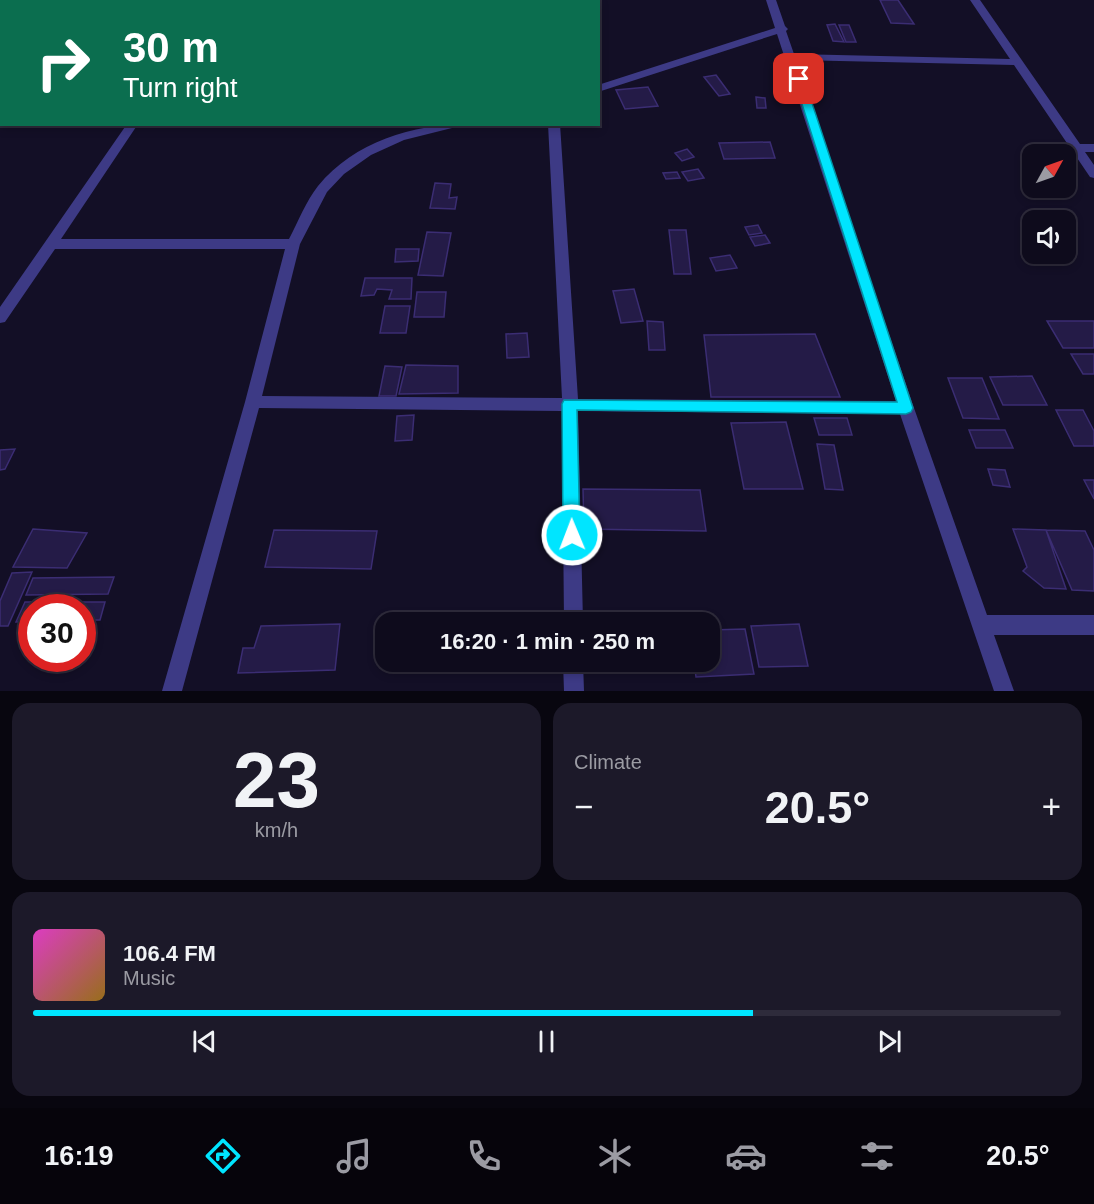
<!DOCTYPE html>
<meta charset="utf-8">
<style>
:root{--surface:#0e0b1c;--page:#1c1929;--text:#f1f3f6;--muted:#9b9ba3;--line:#2e2b3b;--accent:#00e5ff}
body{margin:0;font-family:Helvetica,sans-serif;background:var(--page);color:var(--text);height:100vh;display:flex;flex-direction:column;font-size:22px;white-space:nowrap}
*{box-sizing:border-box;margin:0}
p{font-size:20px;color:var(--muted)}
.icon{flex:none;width:33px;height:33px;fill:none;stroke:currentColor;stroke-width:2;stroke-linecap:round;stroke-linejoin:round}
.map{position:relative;height:691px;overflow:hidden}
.panel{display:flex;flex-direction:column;gap:12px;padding:12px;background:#08060f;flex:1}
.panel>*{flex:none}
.banner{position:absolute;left:0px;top:0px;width:600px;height:126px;box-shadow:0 3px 9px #0003,0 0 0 2px var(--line);background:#0b6e4f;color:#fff;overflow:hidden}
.needle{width:39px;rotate:50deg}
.fabs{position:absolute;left:1022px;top:144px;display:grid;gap:12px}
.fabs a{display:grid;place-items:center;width:54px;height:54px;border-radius:12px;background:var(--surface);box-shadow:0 3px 9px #0003,0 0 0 2px var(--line);font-size:30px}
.speed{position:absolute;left:18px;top:594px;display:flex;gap:12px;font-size:30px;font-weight:700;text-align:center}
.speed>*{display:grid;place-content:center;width:78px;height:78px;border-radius:50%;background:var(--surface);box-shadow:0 3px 9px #0003,0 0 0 2px var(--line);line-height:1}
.speed .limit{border:9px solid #d22;background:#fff;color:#111}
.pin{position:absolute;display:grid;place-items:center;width:51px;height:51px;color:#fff;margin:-26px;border-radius:12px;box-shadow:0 3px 9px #0006}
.me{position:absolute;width:66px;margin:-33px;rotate:359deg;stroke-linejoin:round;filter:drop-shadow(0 0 4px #0008)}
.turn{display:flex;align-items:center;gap:21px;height:126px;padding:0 24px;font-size:27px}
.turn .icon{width:78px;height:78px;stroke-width:2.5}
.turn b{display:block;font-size:42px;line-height:51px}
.big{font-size:45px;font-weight:700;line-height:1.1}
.panel .widget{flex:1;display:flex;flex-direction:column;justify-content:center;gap:9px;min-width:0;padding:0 21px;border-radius:18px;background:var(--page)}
.panel .dial{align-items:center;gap:0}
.dial b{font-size:78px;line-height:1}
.song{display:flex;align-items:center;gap:18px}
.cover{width:72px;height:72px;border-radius:9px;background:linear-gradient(135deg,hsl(310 70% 55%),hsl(40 70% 35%))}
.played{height:6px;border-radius:3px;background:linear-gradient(90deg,var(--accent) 70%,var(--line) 70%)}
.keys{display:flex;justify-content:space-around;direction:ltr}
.heat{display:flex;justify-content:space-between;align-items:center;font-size:33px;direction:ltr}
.panel .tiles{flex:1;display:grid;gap:12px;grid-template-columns:1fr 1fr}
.widget:last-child{grid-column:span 2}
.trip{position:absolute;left:375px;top:612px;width:345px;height:60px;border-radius:18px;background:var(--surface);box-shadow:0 3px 9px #0003,0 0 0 2px var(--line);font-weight:700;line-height:60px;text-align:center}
.dock{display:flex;height:96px;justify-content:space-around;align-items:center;background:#06040b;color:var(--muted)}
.dock .icon{width:42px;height:42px}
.dock .selected{color:var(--accent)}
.dock b{font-size:27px;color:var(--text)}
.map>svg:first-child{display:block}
.building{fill:#241b47;stroke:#3b2d73;stroke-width:1.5}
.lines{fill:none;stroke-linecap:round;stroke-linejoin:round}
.minor{fill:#3d3a85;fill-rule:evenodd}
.route{fill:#00e5ff;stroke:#0095a6;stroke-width:1.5}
</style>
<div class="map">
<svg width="1094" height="691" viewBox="0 0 1094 691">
<rect width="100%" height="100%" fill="#130f26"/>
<path class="building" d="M880 0H898L914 24 891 23Z
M835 24 844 42 833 41 827 25Z
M839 25H849L856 42H846Z
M716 75 730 94 719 96 704 77Z
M648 87 658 106 625 109 616 90Z
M756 97 765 98 766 108H757Z
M770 142 775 158 724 159 719 143Z
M687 149 694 157 682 161 675 153Z
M698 169 704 178 688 181 682 172Z
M677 172 680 178 666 179 663 173Z
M435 183 451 184 449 198 457 197 455 209 430 208Z
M758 225 762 233 749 235 745 227Z
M669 230H686L691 274H674Z
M427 232 451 233 443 276 418 275Z
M765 235 770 243 755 246 750 237Z
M396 249H419L418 261 395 262Z
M730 255 737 268 716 271 710 258Z
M365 278H412L411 299H389L392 290 377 289 374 295 361 296Z
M634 289 643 321 621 323 613 291Z
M417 292H446L444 317H414Z
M385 306H410L406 333H380Z
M647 321 663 322 665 350H649Z
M1047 321H1094V348H1063Z
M527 333 529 357 507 358 506 334Z
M815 334 840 397H711L704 335Z
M1071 354H1094V374H1083Z
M406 365 458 366V393L399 394Z
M385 366 402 367 396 396H379Z
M1032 376 1047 405H1003L990 377Z
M948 378H982L999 419 963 418Z
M1056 410H1083L1094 431V446H1074Z
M414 415 412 440 395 441 397 416Z
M814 418H847L852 435H819Z
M786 422 803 489H744L731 423Z
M969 430H1005L1013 448H976Z
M817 444 834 445 843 490 825 489Z
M15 449 5 469 0 470V450Z
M988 469 1005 470 1010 487 993 485Z
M1084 480H1094V499Z
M583 489 700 490 706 531 584 529Z
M33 529 87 533 67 568 13 567Z
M1013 529 1046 530 1066 589 1044 588 1023 571 1027 567Z
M274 530 377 531 371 569 265 567Z
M1046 530 1085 531 1094 550V591L1072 590Z
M32 572 8 626H0V601L12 573Z
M114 577 108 594 26 595 33 578Z
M25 602H105L100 620H82V608H32V622H16Z
M340 624 335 670 238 673 243 648H254L261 626Z
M799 624 808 666 759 667 751 626Z
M745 629 754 674 696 677 694 662H710V630Z"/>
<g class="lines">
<path class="minor" d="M219 0H229L218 2Z
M459 0H473L457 2Z
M766 0H776L785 26 788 29 786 31 794 54 1010 59 970 0H980L1080 144H1094V152H1085L1094 165V178L1090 177 1014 65 796 60 914 408 987 615H1094V635H994L1014 691H994L900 414 578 411 583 622H564L562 411 259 408 182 691H162L245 402 285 249H55L5 322 0 323V307L127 124H138L61 239H289C298 222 306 201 318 186 354 142 413 124 468 124L404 140 371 155 344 174 327 192 300 244 262 396 562 398 548 124H560L578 399 896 401 777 34 598 92V85L775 28Z
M0 88H2V94H0Z
M563 662H583L584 691H564Z"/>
</g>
<path class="route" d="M795 76 804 79 913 408 911 412 906 414 577 410 580 535 577 540 572 543 566 540 563 535 562 404 564 400 897 402 794 79Z"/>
</svg>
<div class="fabs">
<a><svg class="needle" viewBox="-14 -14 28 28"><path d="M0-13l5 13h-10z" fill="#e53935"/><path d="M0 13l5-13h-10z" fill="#9b9ba3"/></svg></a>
<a><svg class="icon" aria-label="sound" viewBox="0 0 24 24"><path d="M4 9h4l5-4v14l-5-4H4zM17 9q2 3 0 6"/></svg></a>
</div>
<div class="speed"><div class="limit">30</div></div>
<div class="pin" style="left:799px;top:79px;background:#d93025"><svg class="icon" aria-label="arrive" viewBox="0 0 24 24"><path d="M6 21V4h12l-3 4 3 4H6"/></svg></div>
<svg class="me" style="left:572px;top:535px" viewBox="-20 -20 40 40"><circle r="17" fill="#00e5ff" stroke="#fff" stroke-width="3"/><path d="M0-11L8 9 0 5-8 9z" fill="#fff"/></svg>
<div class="trip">16:20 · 1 min · 250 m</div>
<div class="banner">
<div class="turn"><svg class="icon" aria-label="right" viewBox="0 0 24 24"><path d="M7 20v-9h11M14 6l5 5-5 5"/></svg><div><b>30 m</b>Turn right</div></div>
</div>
</div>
<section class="panel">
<div class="tiles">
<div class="widget dial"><b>23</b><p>km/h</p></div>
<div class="widget"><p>Climate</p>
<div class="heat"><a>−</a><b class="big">20.5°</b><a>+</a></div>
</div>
<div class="widget">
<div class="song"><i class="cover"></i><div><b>106.4 FM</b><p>Music</p></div></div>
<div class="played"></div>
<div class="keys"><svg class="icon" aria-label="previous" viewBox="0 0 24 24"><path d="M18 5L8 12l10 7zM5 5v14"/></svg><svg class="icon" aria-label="pause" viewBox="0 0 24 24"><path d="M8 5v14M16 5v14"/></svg><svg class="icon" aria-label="next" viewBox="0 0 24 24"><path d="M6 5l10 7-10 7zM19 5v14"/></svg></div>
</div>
</div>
</section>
<nav class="dock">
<b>16:19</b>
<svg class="icon selected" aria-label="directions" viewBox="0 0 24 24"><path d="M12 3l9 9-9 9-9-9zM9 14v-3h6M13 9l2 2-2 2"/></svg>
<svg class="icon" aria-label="music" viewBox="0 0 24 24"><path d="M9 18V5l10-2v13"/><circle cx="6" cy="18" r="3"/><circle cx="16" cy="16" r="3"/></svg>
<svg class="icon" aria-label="phone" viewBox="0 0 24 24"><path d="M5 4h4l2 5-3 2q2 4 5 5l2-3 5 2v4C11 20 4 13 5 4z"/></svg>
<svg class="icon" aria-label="climate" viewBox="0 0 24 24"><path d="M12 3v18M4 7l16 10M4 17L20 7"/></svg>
<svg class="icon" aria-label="car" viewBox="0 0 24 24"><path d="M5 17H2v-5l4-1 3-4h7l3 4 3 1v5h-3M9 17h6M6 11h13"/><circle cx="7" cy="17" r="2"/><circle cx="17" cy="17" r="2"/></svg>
<svg class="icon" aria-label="filters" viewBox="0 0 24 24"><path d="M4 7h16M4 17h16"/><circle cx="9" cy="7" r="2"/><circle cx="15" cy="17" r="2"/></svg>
<b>20.5°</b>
</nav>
